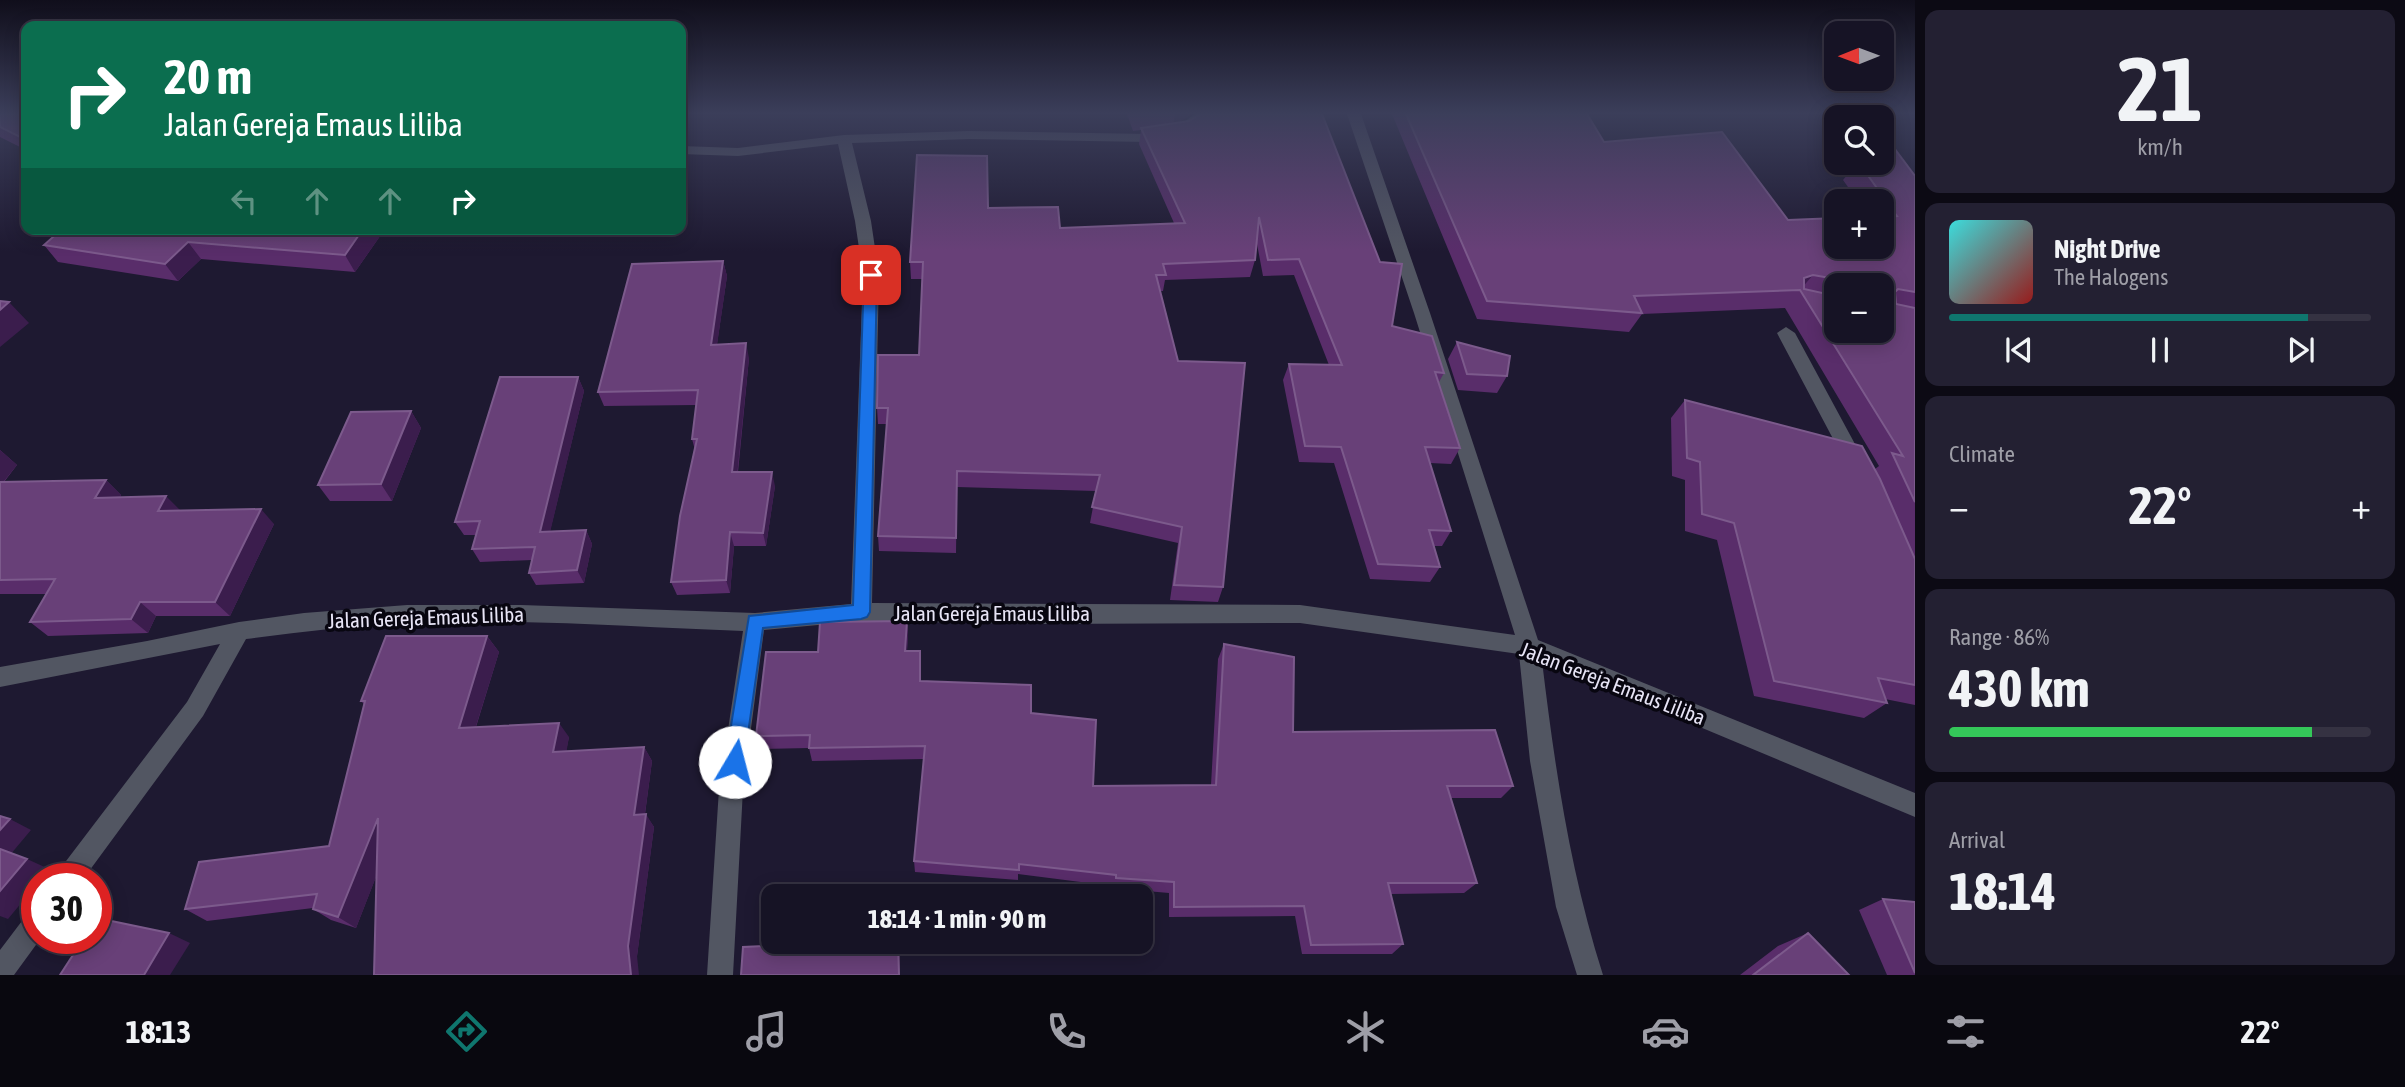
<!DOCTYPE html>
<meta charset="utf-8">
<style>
:root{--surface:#161325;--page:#232032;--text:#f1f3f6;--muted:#9e9ea7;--line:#353242;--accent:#0f766e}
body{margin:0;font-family:"Asap Condensed",sans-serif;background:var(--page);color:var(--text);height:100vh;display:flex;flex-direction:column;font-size:26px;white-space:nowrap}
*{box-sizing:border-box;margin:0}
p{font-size:23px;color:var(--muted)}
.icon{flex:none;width:38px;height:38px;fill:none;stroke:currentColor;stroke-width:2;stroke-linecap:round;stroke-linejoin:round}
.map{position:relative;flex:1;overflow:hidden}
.panel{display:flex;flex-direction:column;gap:10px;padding:10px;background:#0c0a14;width:490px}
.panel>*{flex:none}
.hud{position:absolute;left:21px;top:21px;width:665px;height:214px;border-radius:14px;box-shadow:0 4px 18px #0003,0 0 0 2px var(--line);background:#0b6e4f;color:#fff;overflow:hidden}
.needle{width:46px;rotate:269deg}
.buttons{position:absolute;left:1824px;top:21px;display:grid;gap:14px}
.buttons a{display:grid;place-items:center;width:70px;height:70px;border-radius:14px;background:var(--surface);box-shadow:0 4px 18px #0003,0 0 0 2px var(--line);font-size:35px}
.speed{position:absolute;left:21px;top:863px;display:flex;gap:14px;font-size:35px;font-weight:700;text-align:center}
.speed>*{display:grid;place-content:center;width:91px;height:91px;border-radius:50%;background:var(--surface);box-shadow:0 4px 18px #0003,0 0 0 2px var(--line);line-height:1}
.speed .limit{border:10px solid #d22;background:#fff;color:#111}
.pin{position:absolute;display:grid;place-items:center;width:60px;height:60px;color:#fff;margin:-30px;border-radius:14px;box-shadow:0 4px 10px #0006}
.me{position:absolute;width:77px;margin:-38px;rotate:8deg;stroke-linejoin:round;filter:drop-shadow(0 0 5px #0008)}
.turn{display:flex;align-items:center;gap:24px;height:147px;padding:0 28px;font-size:32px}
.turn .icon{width:91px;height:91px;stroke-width:2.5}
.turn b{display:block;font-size:49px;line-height:60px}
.lanes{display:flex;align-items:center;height:66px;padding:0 28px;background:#0003;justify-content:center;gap:35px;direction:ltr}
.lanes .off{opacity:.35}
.big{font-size:52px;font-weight:700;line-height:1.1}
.panel .widget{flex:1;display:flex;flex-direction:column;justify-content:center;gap:10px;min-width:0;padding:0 24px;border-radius:14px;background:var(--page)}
.panel .dial{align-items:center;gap:0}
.dial b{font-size:91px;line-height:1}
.song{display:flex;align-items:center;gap:21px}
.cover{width:84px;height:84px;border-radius:10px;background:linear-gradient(135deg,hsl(180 70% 55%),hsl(0 70% 35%))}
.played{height:7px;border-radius:4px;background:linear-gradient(90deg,var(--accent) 85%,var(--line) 85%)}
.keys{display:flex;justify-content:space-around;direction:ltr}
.heat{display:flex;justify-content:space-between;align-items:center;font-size:38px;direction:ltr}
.charge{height:10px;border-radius:5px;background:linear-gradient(90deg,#34c759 86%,var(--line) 0)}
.trip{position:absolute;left:761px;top:884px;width:392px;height:70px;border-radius:14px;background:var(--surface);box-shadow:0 4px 18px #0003,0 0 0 2px var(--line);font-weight:700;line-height:70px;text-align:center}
.tabs{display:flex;height:112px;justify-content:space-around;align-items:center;background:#09080f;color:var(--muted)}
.tabs .icon{width:49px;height:49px}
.tabs .current{color:var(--accent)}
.tabs b{font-size:32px;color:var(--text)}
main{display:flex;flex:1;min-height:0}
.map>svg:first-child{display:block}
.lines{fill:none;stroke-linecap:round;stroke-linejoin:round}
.minor{fill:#525662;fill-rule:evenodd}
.wall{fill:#592d6a;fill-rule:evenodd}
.shaded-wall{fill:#3b1d4d}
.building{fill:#684078;stroke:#7c5a8c;stroke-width:2;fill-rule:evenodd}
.route{fill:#1a73e8;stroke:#114b97;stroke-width:2}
.labels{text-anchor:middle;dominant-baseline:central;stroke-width:7;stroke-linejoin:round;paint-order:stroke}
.street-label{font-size:21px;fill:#e7e4f5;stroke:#080610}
</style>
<main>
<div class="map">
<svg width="1915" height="975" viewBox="0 0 1915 975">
<rect width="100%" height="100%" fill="#1e1931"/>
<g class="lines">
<path class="minor" d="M1195 114H1210L1196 128 1184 135 1149 142 969 139 852 143 871 221 879 275 872 603 1300 605 1515 635 1414 313 1347 114H1361L1430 313 1538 640 1915 793V817L1542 661C1555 769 1570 871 1603 975H1577L1556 907 1530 761 1519 654 1300 623 1036 624 861 621 764 630 743 789 733 975H707L719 789 743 631C631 627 517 618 405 623 352 626 299 632 246 639L203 716 84 878H57L60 869 187 702 220 644 0 687V667L147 641 239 622 304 613 407 605H521L755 613 851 604 863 275 855 221 838 144 738 156 681 154V146L738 148 844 135 969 131 1149 134 1174 129Z
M1786 327 1795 333 1862 457 1864 462 1862 467 1855 469 1848 467 1777 333Z
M37 909V938H41L14 975H0V950L28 913Z"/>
</g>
<path class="wall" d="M0 114H26V150L0 137Z
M1127 114H1191L1179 122 1392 326 1444 373 1439 382 1460 448 1451 464 1430 463 1451 531 1442 546H1434L1440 567 1430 582 1370 579 1334 463 1299 462 1283 380 1289 364 1329 365 1294 275 1263 276 1257 244 1255 260 1250 277 1165 280 1163 291H1160L1223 587 1218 602 1170 600 1178 543 1090 523 1096 491 957 487 956 553 879 551 878 536 887 424H878L877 408 919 355 922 279H911L910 262 988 208 1060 228 1174 223 1139 144 1141 130 1133 131Z
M1392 114H1587L1604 142 1788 220 1881 247V201H1858L1843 180 1857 163H1881L1915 176V705L1885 699 1887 703 1864 718 1754 696 1717 540 1685 531V480L1672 476 1671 418 1685 400 1875 469 1879 466 1785 308 1642 314 1629 332 1477 319ZM1836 285H1881L1836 331Z
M62 229H385L355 272 201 259 178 281 58 262 44 245Z
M723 261 727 276 717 344 749 358 738 472 775 486 766 546H734L730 593 677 595 671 582 695 450 692 439 696 405 604 406 598 392Z
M1457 342 1507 376 1497 393 1458 390 1448 359Z
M578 377 584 391 550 531 586 530 592 544 584 583 536 585 529 573 532 560 480 562 472 549 476 535H464L455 522Z
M411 411 421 428 392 501H330L318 485Z
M0 450 17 465 4 482 106 480 121 495 120 497 180 510 274 524 230 616H156L148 633 48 636 30 622 46 594H0Z
M907 621 908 635 907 651H920L921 681 1031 713 1093 786 1211 785 1218 659 1224 644 1293 732 1513 786 1501 798H1451L1477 883 1464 893 1391 894 1403 944 1392 954H1302L1295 916 1169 917V893L1112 888V886L1018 874V880L915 872 914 861 924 759 812 761 809 748 761 749 756 736 818 652Z
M487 636 499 652 476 727 569 737 566 751 644 747 652 761 645 814 654 827 637 956 377 874 356 928 331 920 313 909V908L207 921 185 909 329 846 364 704 361 701Z
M1883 899 1915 902V975H1887L1859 910Z
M1808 933 1849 975H1740L1778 946Z"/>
<path class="shaded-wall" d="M1175 114H1191L1173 127Z
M363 229H385L355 272 345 255Z
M188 242 201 259 178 281 165 264Z
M723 261 727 276 715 359 711 345Z
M1813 275 1800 290 1804 278Z
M9 302 29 323 0 347V310Z
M746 343 749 358 736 486 732 472Z
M578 377 584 391 547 545 540 532Z
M411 411 421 428 392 501 381 484Z
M0 450 17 465 0 486Z
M772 472 775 486 766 546 763 533Z
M106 480 121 495 111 513 95 498Z
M166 496 181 511H158Z
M261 509 274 524 230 616 215 602Z
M586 530 592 544 584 583 577 570Z
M730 532 734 546 730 593 726 580Z
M140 602 156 616 148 633 131 619Z
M907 621 908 635 906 665 905 651Z
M487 636 499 652 471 742 459 728Z
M559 723 569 737 564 766 553 752Z
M644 747 652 761 643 828 634 815Z
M646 814 654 827 637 956 639 975H631L628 946Z
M378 818 394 831 356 928 338 917Z
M10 819 31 830 10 855 0 850V830Z
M27 859 49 869 41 878H37V884L8 919 0 916V891Z
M169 933 190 943 170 975H144Z
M898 942 900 949V975H899Z"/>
<path class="building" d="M0 114H26V140L0 127Z
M1200 114H1322L1380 262 1402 264 1392 326 1432 336 1444 373 1435 372 1460 448 1425 447 1451 531 1429 530 1440 567 1378 564 1341 447 1305 446 1289 364 1342 365 1299 259 1268 260 1259 217 1255 260 1163 264 1166 275H1156L1178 361 1245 363 1223 587 1174 585 1182 527 1092 507 1100 475 957 471 956 538 878 536 888 408H877L878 355H919L923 262H910L917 155 987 156 988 208 1058 207 1060 228 1185 223 1141 128 1189 121Z
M1406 114H1587L1604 142 1722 132 1788 220 1836 218V247H1881V217L1897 216 1859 163H1881V145L1888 140 1915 176V292L1898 289 1895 292 1896 304 1915 308V502L1892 453 1903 456 1800 290 1634 296 1642 313 1487 301ZM1813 275 1853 282V285H1881V331H1836V296L1804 289V278Z
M62 229H363L345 255 188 242 165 264 44 245Z
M723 261 711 345 746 343 732 472H772L763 533 730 532 726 580 671 582 680 516 697 439H692L698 390 598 392 632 264Z
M0 301 9 302 0 310Z
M1457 342 1510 356 1507 376 1467 374Z
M500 377H578L540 532 586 530 577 570 529 573 535 547 472 549 480 521 455 522Z
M1685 400 1862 446 1880 479 1915 559V685L1878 678 1887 703 1774 681 1734 523 1702 514 1700 462 1687 458Z
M411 411 381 484 318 485 351 412Z
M106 480 95 498 166 496 158 511 261 509 215 602H140L131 619 30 622 55 579 0 580V482Z
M907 621 905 651H920V681L1031 685V713L1096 720 1093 786 1216 785 1224 644 1294 657 1293 732 1495 730 1513 786H1447L1477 883H1388L1403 944 1311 945 1304 906 1174 907V882L1116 878V875L1019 864V870L914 861 925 746 809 748 810 735 756 736 766 652H818L820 622Z
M386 636H487L459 728 559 723 553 752 644 747 634 815 646 814 628 946 631 975H374L378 818 338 917 313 909 317 894 185 909 199 862 329 846 365 701H361Z
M0 816 10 819 0 830Z
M0 849 27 859 0 891Z
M1883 899 1915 902V973Z
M97 918 169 933 144 975H60L84 938H96Z
M1808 933 1849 975H1753Z
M860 942H898L899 975H741L743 947Z"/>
<linearGradient id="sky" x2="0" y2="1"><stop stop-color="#100e1b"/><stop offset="0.45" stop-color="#3b3e5a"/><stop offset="1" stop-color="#3b3e5a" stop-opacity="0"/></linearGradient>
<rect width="1915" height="251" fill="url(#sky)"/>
<path class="route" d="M871 271 877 275 870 612 867 617 861 619 763 628 744 762 741 769 735 771 728 769 725 762 749 616 853 605 864 275Z"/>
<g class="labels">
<g class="street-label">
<text x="992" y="613">Jalan Gereja Emaus Liliba</text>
<text transform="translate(426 617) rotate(-2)">Jalan Gereja Emaus Liliba</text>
<text transform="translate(1613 683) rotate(21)">Jalan Gereja Emaus Liliba</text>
</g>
</g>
</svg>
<div class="buttons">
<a><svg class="needle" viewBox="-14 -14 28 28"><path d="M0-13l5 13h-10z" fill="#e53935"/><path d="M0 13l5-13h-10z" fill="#9e9ea7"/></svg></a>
<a><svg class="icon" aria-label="search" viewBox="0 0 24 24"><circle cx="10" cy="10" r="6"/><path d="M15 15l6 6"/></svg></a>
<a>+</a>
<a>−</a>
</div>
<div class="speed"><div class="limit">30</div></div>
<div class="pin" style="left:871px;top:275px;background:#d93025"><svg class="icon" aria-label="arrive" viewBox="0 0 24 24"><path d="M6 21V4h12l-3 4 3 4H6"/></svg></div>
<svg class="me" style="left:735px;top:762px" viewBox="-20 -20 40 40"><circle r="19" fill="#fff"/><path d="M0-13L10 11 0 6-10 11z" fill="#1a73e8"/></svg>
<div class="trip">18:14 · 1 min · 90 m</div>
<div class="hud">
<div class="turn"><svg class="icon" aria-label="right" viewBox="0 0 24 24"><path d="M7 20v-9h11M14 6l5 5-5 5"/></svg><div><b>20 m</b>Jalan Gereja Emaus Liliba</div></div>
<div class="lanes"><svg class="icon off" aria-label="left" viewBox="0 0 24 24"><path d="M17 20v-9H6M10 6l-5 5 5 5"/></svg><svg class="icon off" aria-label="ahead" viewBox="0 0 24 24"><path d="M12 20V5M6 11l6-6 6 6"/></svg><svg class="icon off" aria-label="ahead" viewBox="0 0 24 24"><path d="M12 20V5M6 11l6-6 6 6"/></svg><svg class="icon" aria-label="right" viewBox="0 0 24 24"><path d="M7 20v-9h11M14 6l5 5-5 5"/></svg></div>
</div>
</div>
<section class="panel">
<div class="widget dial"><b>21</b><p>km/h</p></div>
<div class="widget">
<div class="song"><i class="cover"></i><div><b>Night Drive</b><p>The Halogens</p></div></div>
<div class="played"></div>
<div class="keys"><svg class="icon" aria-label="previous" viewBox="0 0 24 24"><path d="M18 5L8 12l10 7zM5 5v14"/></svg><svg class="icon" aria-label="pause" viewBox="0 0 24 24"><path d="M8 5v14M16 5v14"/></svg><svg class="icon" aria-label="next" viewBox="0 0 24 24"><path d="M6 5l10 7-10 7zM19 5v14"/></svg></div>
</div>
<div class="widget"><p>Climate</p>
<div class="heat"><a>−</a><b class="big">22°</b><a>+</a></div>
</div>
<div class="widget"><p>Range · 86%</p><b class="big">430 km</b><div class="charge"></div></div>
<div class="widget"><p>Arrival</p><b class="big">18:14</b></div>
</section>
</main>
<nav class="tabs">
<b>18:13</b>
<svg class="icon current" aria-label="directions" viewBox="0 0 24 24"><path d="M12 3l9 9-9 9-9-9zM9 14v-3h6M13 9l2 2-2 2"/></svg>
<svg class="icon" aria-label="music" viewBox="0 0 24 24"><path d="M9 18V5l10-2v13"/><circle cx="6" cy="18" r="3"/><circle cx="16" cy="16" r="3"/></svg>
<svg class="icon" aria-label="phone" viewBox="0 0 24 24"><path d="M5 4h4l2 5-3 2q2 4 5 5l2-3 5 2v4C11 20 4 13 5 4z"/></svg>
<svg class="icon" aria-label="climate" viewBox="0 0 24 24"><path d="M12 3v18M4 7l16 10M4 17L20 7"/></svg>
<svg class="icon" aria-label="car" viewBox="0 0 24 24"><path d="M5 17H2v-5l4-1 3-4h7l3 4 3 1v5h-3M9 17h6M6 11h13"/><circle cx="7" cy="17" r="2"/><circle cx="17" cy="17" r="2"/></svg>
<svg class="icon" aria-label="filters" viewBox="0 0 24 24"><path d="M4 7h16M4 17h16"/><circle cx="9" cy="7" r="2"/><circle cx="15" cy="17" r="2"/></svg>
<b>22°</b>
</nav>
